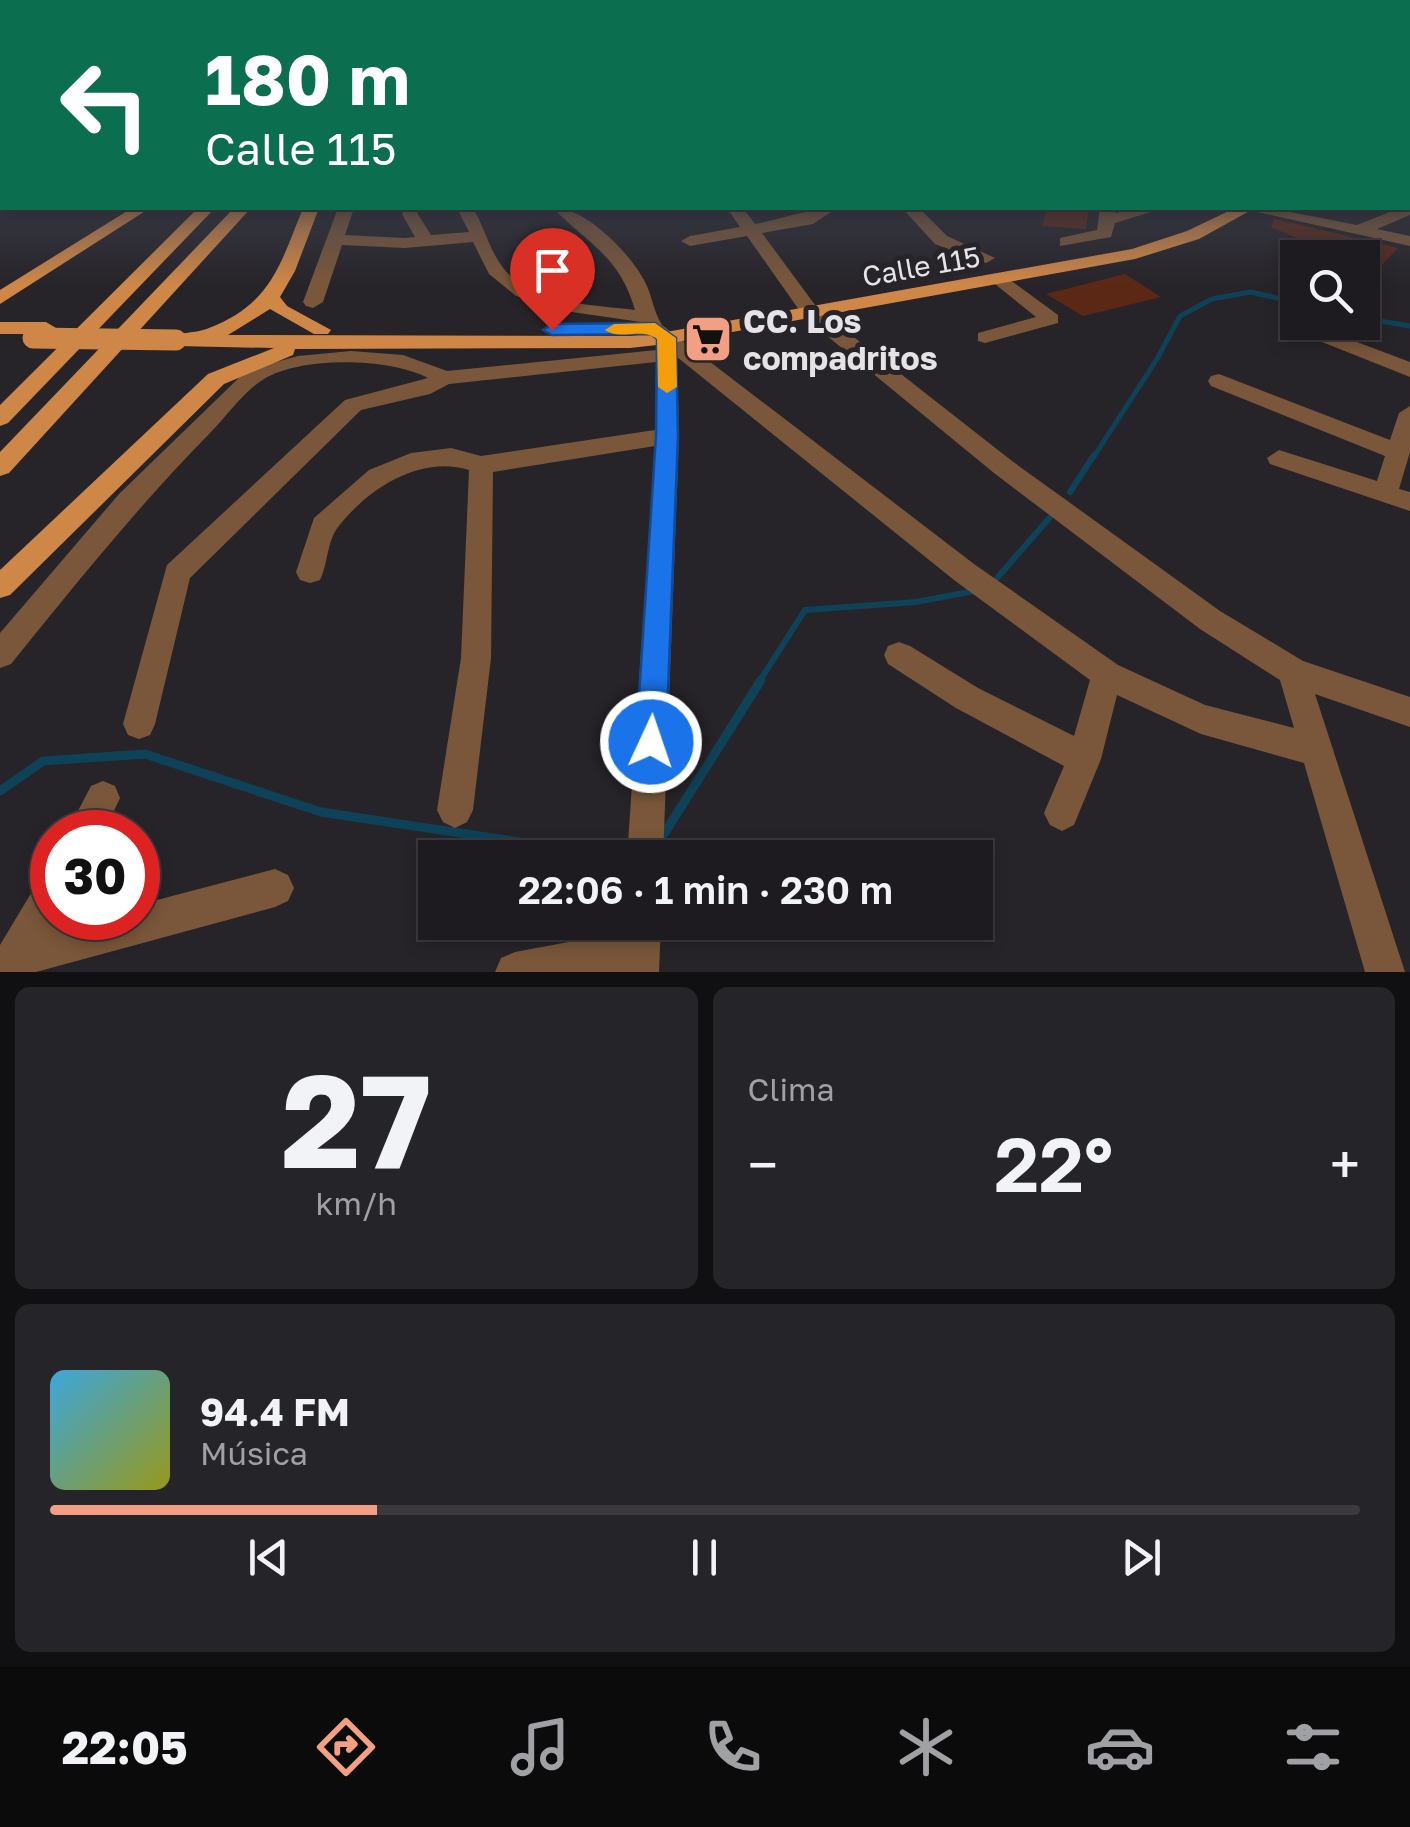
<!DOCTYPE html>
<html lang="es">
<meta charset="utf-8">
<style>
:root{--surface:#1d1b1f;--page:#252428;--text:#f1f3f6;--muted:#a0a1a4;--line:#3b393d;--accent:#f39f83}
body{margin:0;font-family:"Golos Text",sans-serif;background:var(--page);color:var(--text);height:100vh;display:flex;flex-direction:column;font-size:38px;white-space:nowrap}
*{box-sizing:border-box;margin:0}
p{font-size:32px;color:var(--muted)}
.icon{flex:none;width:55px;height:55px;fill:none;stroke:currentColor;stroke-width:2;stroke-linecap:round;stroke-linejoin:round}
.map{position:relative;height:972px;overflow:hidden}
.side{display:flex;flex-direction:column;gap:15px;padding:15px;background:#100f11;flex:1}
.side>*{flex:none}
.top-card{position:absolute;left:0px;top:0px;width:1410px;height:210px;box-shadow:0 5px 15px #0003,0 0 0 2px var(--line);background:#0b6e4f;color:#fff;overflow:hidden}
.buttons{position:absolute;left:1280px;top:240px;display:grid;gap:20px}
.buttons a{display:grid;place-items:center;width:100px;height:100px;border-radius:0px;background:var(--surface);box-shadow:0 5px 15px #0003,0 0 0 2px var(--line);font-size:50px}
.speed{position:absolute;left:30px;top:810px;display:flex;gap:20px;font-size:50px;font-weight:700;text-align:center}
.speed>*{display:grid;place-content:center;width:130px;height:130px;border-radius:50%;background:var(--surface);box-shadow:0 5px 15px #0003,0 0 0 2px var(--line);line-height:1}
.speed .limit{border:15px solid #d22;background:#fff;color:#111}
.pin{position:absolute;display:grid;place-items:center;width:85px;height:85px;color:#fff;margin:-102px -42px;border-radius:50% 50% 50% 0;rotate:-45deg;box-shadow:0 0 10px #0007}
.pin .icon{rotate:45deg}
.me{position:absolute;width:110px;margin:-55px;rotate:3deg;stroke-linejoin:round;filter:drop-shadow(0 0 8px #0008)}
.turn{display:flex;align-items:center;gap:35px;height:210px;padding:0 40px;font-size:45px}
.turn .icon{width:130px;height:130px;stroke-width:2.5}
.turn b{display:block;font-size:70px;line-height:85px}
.big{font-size:75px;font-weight:600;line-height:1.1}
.side .tile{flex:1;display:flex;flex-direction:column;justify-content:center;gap:15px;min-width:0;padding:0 35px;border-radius:15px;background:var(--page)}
.side .dial{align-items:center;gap:0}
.dial b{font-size:130px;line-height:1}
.song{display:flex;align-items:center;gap:30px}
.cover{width:120px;height:120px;border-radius:15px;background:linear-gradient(135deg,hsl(200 70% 55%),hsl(60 70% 35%))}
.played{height:10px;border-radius:5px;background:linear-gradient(90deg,var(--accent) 25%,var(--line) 25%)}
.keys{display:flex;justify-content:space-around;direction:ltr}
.heat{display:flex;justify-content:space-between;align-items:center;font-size:55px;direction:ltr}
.side .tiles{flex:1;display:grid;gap:15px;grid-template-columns:1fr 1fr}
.tile:last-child{grid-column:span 2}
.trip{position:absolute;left:418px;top:840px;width:575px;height:100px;border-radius:0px;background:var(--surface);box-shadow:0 5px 15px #0003,0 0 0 2px var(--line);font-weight:600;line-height:100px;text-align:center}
.dock{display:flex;height:160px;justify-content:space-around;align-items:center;background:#0c0b0c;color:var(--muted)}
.dock .icon{width:70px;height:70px}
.dock .on{color:var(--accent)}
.dock b{font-size:45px;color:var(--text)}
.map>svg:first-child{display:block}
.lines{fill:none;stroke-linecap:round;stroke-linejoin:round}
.stream-far2{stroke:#0e4258;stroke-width:5}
.stream-far1{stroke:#0e4258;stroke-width:6}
.stream{stroke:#0e4258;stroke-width:9}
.building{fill:#5b2816}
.minor{fill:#7a573a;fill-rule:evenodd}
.major{fill:#cf8747;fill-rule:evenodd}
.major-bridge{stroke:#cf8747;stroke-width:21}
.route{fill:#1a73e8;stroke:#114b97;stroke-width:2.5}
.slow{fill:#f59e0b}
.labels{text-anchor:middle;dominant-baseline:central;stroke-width:10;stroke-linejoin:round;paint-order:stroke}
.far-street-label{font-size:28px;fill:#e5e3e6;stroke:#272429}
.poi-label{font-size:32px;font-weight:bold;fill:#e5e3e6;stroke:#272429;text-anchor:start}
</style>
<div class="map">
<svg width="1410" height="972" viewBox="0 0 1410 972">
<rect width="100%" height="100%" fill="#272429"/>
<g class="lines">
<path class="stream-far2" d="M1362 318 1410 326
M1093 458 1157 359 1180 316 1212 299 1251 292 1298 303"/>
<path class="stream-far1" d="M1070 492 1094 455
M990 586 1052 515
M759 682 805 610 916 602 974 591"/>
<path class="stream" d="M0 791 43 761 145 754 321 812 546 846 629 844
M664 834 761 680"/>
</g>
<path class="building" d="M1058 208H1089L1086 229 1042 226 1047 209Z
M1274 219 1297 224 1398 248 1381 266 1362 261V258L1338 255 1271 227Z
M1125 274 1161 297 1083 316 1046 294Z"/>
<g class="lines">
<path class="minor" d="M2 177V187L0 188V178Z
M1410 204V215L1377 229 1410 236V246L1240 208H1270L1357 225Z
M338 208H354L345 235 405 238 415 237 402 214 404 211H416L431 235 469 232 457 208H473C485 228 489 250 504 269 532 304 594 305 635 310 619 255 589 245 553 208 584 206 629 252 644 280 652 294 653 311 662 325L974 564 1118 665 1205 705 1294 728 1280 680 1200 629 994 473 804 317 747 236 690 246 681 241 690 236 740 227 727 208H743L755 224C782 219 810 208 837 208L813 224 762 233 818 309 1012 461 1220 611 1303 661 1410 697V727L1315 694 1405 972H1365L1304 763 1201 734 1117 695 1101 759 1074 825 1062 831 1050 825 1044 813 1064 766 956 708 888 664 884 655 888 646 899 642 910 646 978 688 1074 736 1090 680 954 580 677 357 679 436 663 858H627L655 446 493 472 491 658 473 810 467 822 455 828 443 822 437 810 461 658 469 470C419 455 368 489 338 527 327 541 328 564 320 580L310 583 300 580 296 572 314 518 369 470 411 453 451 448 481 456 655 430 656 362 449 384 430 394 361 410 190 578 155 724 150 735 139 739 128 735 123 724 167 565 345 400 428 378C389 358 303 356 264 379 244 391 226 417 210 433 138 506 75 585 11 664L0 668V633L119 494 247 370 298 356 351 351 403 355 447 371 657 350 658 341 641 322 565 311 516 296 489 274 473 242 405 248 342 245 323 302 313 308 306 306 303 302Z
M902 208H919L947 236 995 258 986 263 935 244Z
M1100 208H1116V213L1138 208H1164L1115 223 1111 237 1060 246V238L1097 230Z
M1002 274 1058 315V323L985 343 978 341V333L1036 317 995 284 993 280Z
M1309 324 1410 362V377L1302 334V326Z
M1219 374 1390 440 1399 413 1410 406V452L1399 489 1410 492V511L1270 464 1267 458 1279 450 1377 481 1385 456 1211 386 1208 381 1211 376Z
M103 781 115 786 120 798 104 832H67L91 786Z
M275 869 288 875 294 888 288 901 275 907 36 972H0V945L39 880 52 874V918H59L54 928 92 918H138V905Z
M623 922H661L659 972H495L501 958 515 952 622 932Z"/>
<path class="major" d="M132 208H150L0 304V290Z
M198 208H215L8 423 0 426V405Z
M234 208H251L9 473 0 476V452Z
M303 208H319L295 271 280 297 287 306 331 330 328 334H314L270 309 228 335 630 336 666 332 1132 249 1187 231 1235 208H1255L1199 239 1135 259 666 344 630 348 295 349 293 355 224 384 10 595 0 598V570L208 374 274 348 176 346 166 340C176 331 196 334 209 328 271 304 280 265 303 208Z
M0 322H46L56 328 46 334H0Z"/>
<path class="major-bridge" d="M33 338 176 340"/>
</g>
<linearGradient id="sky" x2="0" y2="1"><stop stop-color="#151417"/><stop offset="0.52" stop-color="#414554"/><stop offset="1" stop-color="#414554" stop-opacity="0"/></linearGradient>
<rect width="1410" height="285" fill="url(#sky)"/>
<path class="route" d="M655 323 676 338 678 436 666 742 662 753 651 757 640 753 636 742 656 436 657 339 651 334 552 335 543 330 552 324Z"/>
<path class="slow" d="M655 323 676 338 677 387 667 393 658 387 657 339C642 327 620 341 605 330L614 324Z"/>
<defs>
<g id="supermarket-square" transform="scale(2.5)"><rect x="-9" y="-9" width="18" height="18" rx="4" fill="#f39f83" stroke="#272429"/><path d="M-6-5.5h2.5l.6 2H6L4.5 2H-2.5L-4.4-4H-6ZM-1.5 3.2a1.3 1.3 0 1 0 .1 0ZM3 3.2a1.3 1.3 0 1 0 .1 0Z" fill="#111"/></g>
</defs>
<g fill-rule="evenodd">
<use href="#supermarket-square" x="708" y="339"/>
</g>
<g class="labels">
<g class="far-street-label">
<text transform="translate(921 266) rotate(-10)">Calle 115</text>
</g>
<g class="poi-label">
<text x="743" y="321">CC. Los<tspan x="743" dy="37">compadritos</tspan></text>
</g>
</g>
</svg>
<div class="buttons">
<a><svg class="icon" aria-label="search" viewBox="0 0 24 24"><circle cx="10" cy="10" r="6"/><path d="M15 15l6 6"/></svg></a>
</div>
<div class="speed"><div class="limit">30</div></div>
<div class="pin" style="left:552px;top:330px;background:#d93025"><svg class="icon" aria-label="arrive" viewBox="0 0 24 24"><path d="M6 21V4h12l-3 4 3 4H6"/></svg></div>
<svg class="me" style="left:651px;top:742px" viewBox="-20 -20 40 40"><circle r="17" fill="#1a73e8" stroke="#fff" stroke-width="3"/><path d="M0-11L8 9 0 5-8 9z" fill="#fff"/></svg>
<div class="trip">22:06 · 1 min · 230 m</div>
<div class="top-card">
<div class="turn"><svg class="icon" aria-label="left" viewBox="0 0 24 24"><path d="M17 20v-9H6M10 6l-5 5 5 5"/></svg><div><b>180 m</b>Calle 115</div></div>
</div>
</div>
<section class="side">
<div class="tiles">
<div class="tile dial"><b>27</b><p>km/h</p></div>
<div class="tile"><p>Clima</p>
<div class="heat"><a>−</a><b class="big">22°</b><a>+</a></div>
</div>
<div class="tile">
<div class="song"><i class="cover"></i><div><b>94.4 FM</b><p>Música</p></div></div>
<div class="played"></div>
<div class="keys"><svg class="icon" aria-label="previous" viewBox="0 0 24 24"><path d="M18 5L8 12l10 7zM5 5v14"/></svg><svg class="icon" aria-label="pause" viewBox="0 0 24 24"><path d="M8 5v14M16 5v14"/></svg><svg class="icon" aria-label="next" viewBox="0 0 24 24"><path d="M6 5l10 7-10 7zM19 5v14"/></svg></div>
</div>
</div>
</section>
<nav class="dock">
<b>22:05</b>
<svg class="icon on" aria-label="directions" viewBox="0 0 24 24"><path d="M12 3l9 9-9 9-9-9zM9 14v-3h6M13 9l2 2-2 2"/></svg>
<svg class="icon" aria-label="music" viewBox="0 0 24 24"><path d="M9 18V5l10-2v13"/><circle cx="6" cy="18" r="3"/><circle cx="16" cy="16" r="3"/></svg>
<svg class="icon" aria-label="phone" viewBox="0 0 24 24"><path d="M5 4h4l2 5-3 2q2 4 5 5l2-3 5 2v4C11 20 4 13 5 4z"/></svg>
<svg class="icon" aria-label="climate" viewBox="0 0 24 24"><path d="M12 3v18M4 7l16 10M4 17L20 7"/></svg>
<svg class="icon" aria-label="car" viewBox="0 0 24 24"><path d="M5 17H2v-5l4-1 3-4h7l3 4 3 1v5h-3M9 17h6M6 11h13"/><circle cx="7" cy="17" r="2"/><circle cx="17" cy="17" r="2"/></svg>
<svg class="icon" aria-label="filters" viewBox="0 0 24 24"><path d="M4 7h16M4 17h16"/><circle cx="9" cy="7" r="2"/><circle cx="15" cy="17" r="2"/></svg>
</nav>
